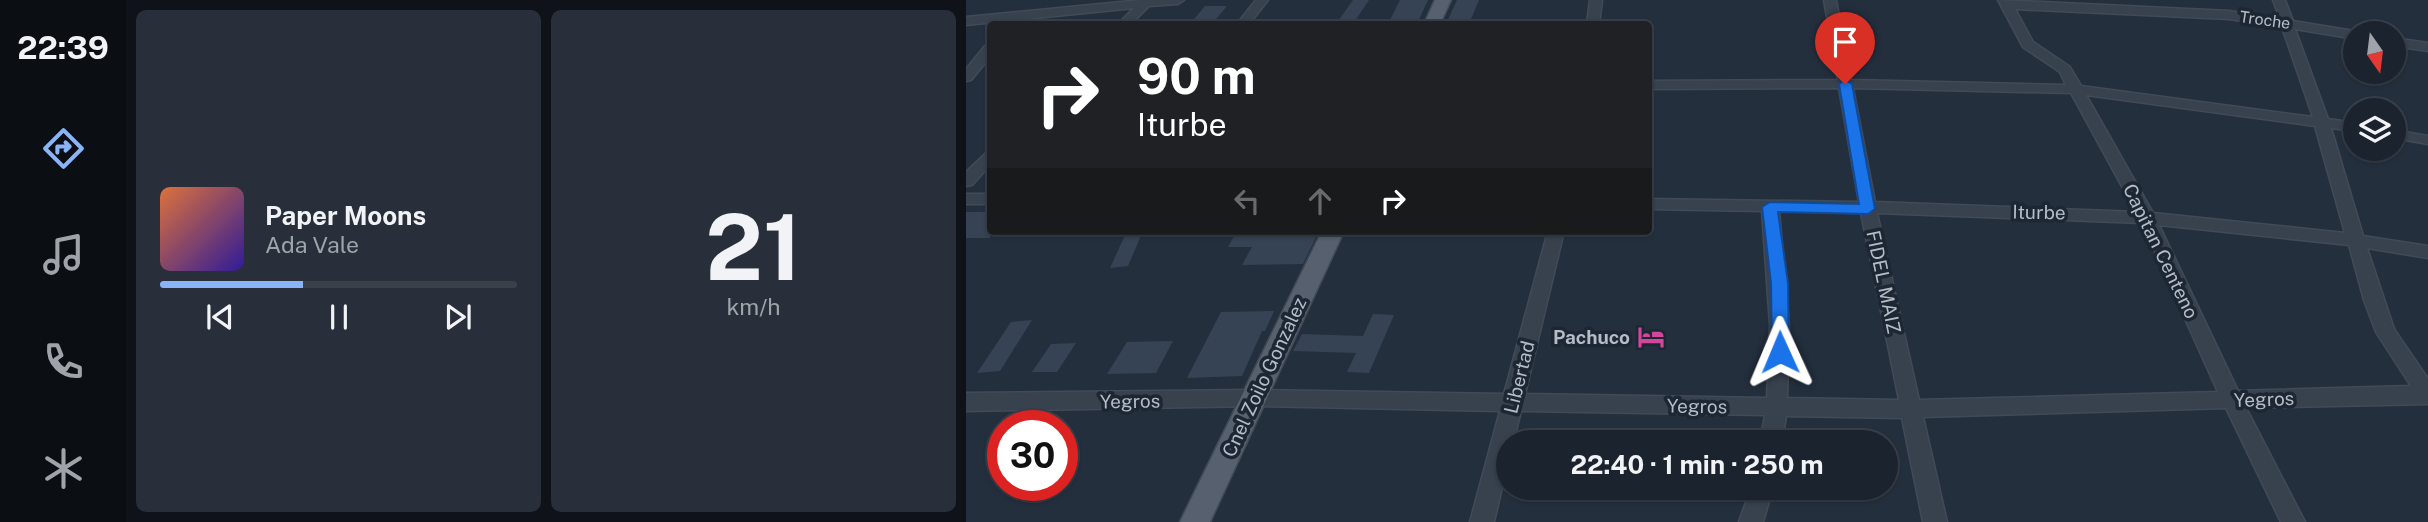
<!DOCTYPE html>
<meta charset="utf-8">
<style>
:root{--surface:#1b232e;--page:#282f3a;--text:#f1f3f6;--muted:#a0a4aa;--line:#39404a;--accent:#8ab4f8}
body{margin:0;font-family:"Public Sans",sans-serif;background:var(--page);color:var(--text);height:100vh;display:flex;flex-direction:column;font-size:26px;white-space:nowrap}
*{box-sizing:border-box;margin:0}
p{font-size:23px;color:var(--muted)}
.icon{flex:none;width:38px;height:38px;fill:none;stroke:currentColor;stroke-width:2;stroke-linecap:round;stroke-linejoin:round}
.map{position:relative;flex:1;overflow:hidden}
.side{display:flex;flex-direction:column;gap:10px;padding:10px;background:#0f1319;width:840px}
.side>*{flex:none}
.top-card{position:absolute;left:21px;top:21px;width:665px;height:214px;border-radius:7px;box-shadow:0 2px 5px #0004,0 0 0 2px var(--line);background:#202124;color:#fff;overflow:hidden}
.needle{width:46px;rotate:166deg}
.fabs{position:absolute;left:1377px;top:21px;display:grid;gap:14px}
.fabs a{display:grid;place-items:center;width:63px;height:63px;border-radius:50%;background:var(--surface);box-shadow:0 2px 5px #0004,0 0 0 2px var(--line);font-size:35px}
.speed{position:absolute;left:21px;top:410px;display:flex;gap:14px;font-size:35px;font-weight:700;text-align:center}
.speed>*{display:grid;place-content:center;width:91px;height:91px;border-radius:50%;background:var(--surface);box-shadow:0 2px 5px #0004,0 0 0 2px var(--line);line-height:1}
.speed .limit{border:10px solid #d22;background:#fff;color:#111}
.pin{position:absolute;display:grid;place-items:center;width:60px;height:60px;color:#fff;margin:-72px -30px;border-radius:50% 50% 50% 0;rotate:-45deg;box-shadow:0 0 7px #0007}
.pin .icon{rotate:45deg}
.me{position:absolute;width:77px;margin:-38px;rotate:359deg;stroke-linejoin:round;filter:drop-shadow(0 0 5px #0008)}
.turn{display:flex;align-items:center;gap:24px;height:147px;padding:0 35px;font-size:32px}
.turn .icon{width:91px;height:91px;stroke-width:2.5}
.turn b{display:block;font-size:49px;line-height:60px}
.lanes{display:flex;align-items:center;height:66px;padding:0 35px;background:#0003;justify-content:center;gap:35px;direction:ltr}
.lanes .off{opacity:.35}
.side .widget{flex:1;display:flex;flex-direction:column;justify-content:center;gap:10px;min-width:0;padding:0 24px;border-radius:10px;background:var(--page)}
.side .dial{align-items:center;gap:0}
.dial b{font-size:91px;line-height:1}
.song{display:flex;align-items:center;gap:21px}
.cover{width:84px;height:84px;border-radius:10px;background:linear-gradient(135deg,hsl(20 70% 55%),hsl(250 70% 35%))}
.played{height:7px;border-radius:4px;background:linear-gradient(90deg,var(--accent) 40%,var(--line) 40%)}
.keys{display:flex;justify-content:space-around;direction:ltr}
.side .tiles{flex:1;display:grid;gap:10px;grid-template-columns:repeat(2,1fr)}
.trip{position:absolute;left:530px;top:430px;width:402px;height:70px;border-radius:35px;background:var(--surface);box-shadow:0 2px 5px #0004,0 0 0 2px var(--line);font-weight:700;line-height:70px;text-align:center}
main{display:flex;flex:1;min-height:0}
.dock{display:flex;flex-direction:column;width:126px;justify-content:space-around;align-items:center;background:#0b0e12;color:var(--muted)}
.dock .icon{width:49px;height:49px}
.dock .selected{color:var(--accent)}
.dock b{font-size:32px;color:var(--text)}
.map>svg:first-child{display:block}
.building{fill:#364354}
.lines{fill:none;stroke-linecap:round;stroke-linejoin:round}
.minor-casing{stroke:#414a57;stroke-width:3}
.major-casing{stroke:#414a57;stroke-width:3}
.minor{fill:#38414e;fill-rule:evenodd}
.major{fill:#56606e;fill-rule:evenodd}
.route{fill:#1a73e8;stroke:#114b97;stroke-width:2}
.labels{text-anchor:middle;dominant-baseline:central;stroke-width:7;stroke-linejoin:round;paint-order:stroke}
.far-street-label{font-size:16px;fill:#b4bcc9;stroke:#1d2633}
.street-label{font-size:19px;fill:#b4bcc9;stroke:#1d2633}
.poi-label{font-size:19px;font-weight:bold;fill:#b4bcc9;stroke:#1d2633;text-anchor:end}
</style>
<main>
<nav class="dock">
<b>22:39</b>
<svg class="icon selected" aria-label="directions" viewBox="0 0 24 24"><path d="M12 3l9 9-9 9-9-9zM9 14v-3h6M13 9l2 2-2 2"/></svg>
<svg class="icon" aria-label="music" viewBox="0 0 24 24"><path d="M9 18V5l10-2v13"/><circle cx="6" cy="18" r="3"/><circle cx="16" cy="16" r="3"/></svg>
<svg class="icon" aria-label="phone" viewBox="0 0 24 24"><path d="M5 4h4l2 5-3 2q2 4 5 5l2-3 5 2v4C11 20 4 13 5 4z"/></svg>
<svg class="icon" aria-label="climate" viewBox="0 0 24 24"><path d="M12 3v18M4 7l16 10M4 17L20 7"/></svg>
</nav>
<section class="side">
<div class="tiles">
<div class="widget">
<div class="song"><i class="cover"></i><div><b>Paper Moons</b><p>Ada Vale</p></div></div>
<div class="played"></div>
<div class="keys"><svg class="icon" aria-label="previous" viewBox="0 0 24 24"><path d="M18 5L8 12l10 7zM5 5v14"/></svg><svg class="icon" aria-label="pause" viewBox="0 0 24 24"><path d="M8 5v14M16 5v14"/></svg><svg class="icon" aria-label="next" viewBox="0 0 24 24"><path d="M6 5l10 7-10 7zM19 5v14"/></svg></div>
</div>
<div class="widget dial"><b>21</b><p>km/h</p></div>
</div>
</section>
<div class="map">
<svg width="1462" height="522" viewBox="0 0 1462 522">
<rect width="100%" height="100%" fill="#242f3e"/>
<path class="building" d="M387 0H403L387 24H370Z
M434 0H462L451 24H422Z
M491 0H513L503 24H480Z
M239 6H261L246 24H224Z
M0 212H24V238H0Z
M177 231 162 266 144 268 160 233Z
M271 231H353L337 264 276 265 286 247H262Z
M308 311 299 331H296L276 376 221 378 255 312Z
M407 314 428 315 403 373 381 372 390 353 327 351 336 334 397 336Z
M66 320 34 371 11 373 45 322Z
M207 341 190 373 141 374 161 342Z
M110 343 91 372H66L85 344Z"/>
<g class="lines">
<g class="minor-casing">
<path id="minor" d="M176 0H218L212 4 183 6 165 24H152L168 8 0 25V17Z
M290 0H302L283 24H271Z
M624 0H636L633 24H621Z
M858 0H870L885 80 1100 85 1094 72 1057 47 1032 0 1263 11 1314 19 1307 0H1319L1327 21 1394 32 1390 33V39L1329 29 1362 119 1390 123V131L1365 128 1397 236 1462 246V258L1401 248 1428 329 1462 379V404L1280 408 1339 522H1315L1260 408 957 417 981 522H957L936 418 820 416 816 443H794L799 415 555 411 547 443H542V461L528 522H504L534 411 288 406 0 411V393L288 390 538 394 582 231H598L559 394 801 398 804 325 796 211 682 209V199L893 202 873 88 682 89V81L872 80ZM1049 9 1263 19 1316 27 1347 117 1115 86 1104 67 1067 42ZM887 88 1105 93 1170 212 909 202ZM1120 95 1349 126 1379 233 1187 213ZM813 211 895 213 933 400 821 398 823 325ZM911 213 1176 223 1252 392 953 400ZM1193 225 1383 245 1398 300 1410 332 1445 386 1272 391Z
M1428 38 1462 43V51L1428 46Z
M24 45V57L5 80 0 81V69L19 46Z
M1428 130 1462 136V144L1428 138Z
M24 152V165L6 185 0 186V172L19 154Z
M0 194H24V204H0Z
M785 488H807L797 522H773Z"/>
</g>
<g class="major-casing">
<path id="major" d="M469 0H485L474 24H458Z
M356 231H378L244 522H214Z"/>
</g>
<use href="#minor" class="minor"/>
<use href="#major" class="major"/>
</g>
<path class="route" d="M879 80 886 84 909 209 902 214 812 212 822 283 823 352 821 357H808L806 352 805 283 796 207 804 202 893 204 873 84Z"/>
<defs>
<g id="hotel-bare" transform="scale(2.1)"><path d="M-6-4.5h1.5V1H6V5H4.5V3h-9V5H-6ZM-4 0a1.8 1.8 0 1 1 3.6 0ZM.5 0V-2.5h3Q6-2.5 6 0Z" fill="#d1479c" stroke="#1d2633" stroke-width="2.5" paint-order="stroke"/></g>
</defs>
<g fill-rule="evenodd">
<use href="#hotel-bare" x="685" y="337"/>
</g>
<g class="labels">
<g class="far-street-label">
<text transform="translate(1299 20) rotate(8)">Troche</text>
</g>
<g class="street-label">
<text transform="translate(1073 212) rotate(1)">Iturbe</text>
<text transform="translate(1195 251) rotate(64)">Capitan Centeno</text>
<text transform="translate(918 282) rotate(78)">FIDEL MAIZ</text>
<text transform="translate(298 377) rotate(-65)">Cnel Zoilo Gonzalez</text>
<text transform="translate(553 377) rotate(-76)">Libertad</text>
<text transform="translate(1298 399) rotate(-2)">Yegros</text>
<text transform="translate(164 401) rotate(-1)">Yegros</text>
<text transform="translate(731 406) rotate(1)">Yegros</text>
</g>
<g class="poi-label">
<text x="664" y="337">Pachuco</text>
</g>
</g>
</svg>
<div class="fabs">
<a><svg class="needle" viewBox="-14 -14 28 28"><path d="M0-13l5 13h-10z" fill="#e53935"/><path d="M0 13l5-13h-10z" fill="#a0a4aa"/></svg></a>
<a><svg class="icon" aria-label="layers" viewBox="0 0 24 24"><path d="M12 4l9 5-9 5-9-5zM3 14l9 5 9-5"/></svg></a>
</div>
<div class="speed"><div class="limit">30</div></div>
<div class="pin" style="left:879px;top:84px;background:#d93025"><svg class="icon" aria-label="arrive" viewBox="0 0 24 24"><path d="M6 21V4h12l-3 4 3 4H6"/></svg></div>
<svg class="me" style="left:814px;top:352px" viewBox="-20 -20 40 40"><path d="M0-17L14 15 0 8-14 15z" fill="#1a73e8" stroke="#fff" stroke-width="4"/></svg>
<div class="trip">22:40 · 1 min · 250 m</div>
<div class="top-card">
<div class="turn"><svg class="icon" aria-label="right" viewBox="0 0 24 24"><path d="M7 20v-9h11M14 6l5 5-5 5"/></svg><div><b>90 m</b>Iturbe</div></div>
<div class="lanes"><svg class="icon off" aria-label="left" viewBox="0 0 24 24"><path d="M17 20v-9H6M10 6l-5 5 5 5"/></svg><svg class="icon off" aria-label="ahead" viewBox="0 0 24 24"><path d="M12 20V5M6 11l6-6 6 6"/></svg><svg class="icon" aria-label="right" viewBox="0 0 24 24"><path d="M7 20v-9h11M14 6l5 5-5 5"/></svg></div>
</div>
</div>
</main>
